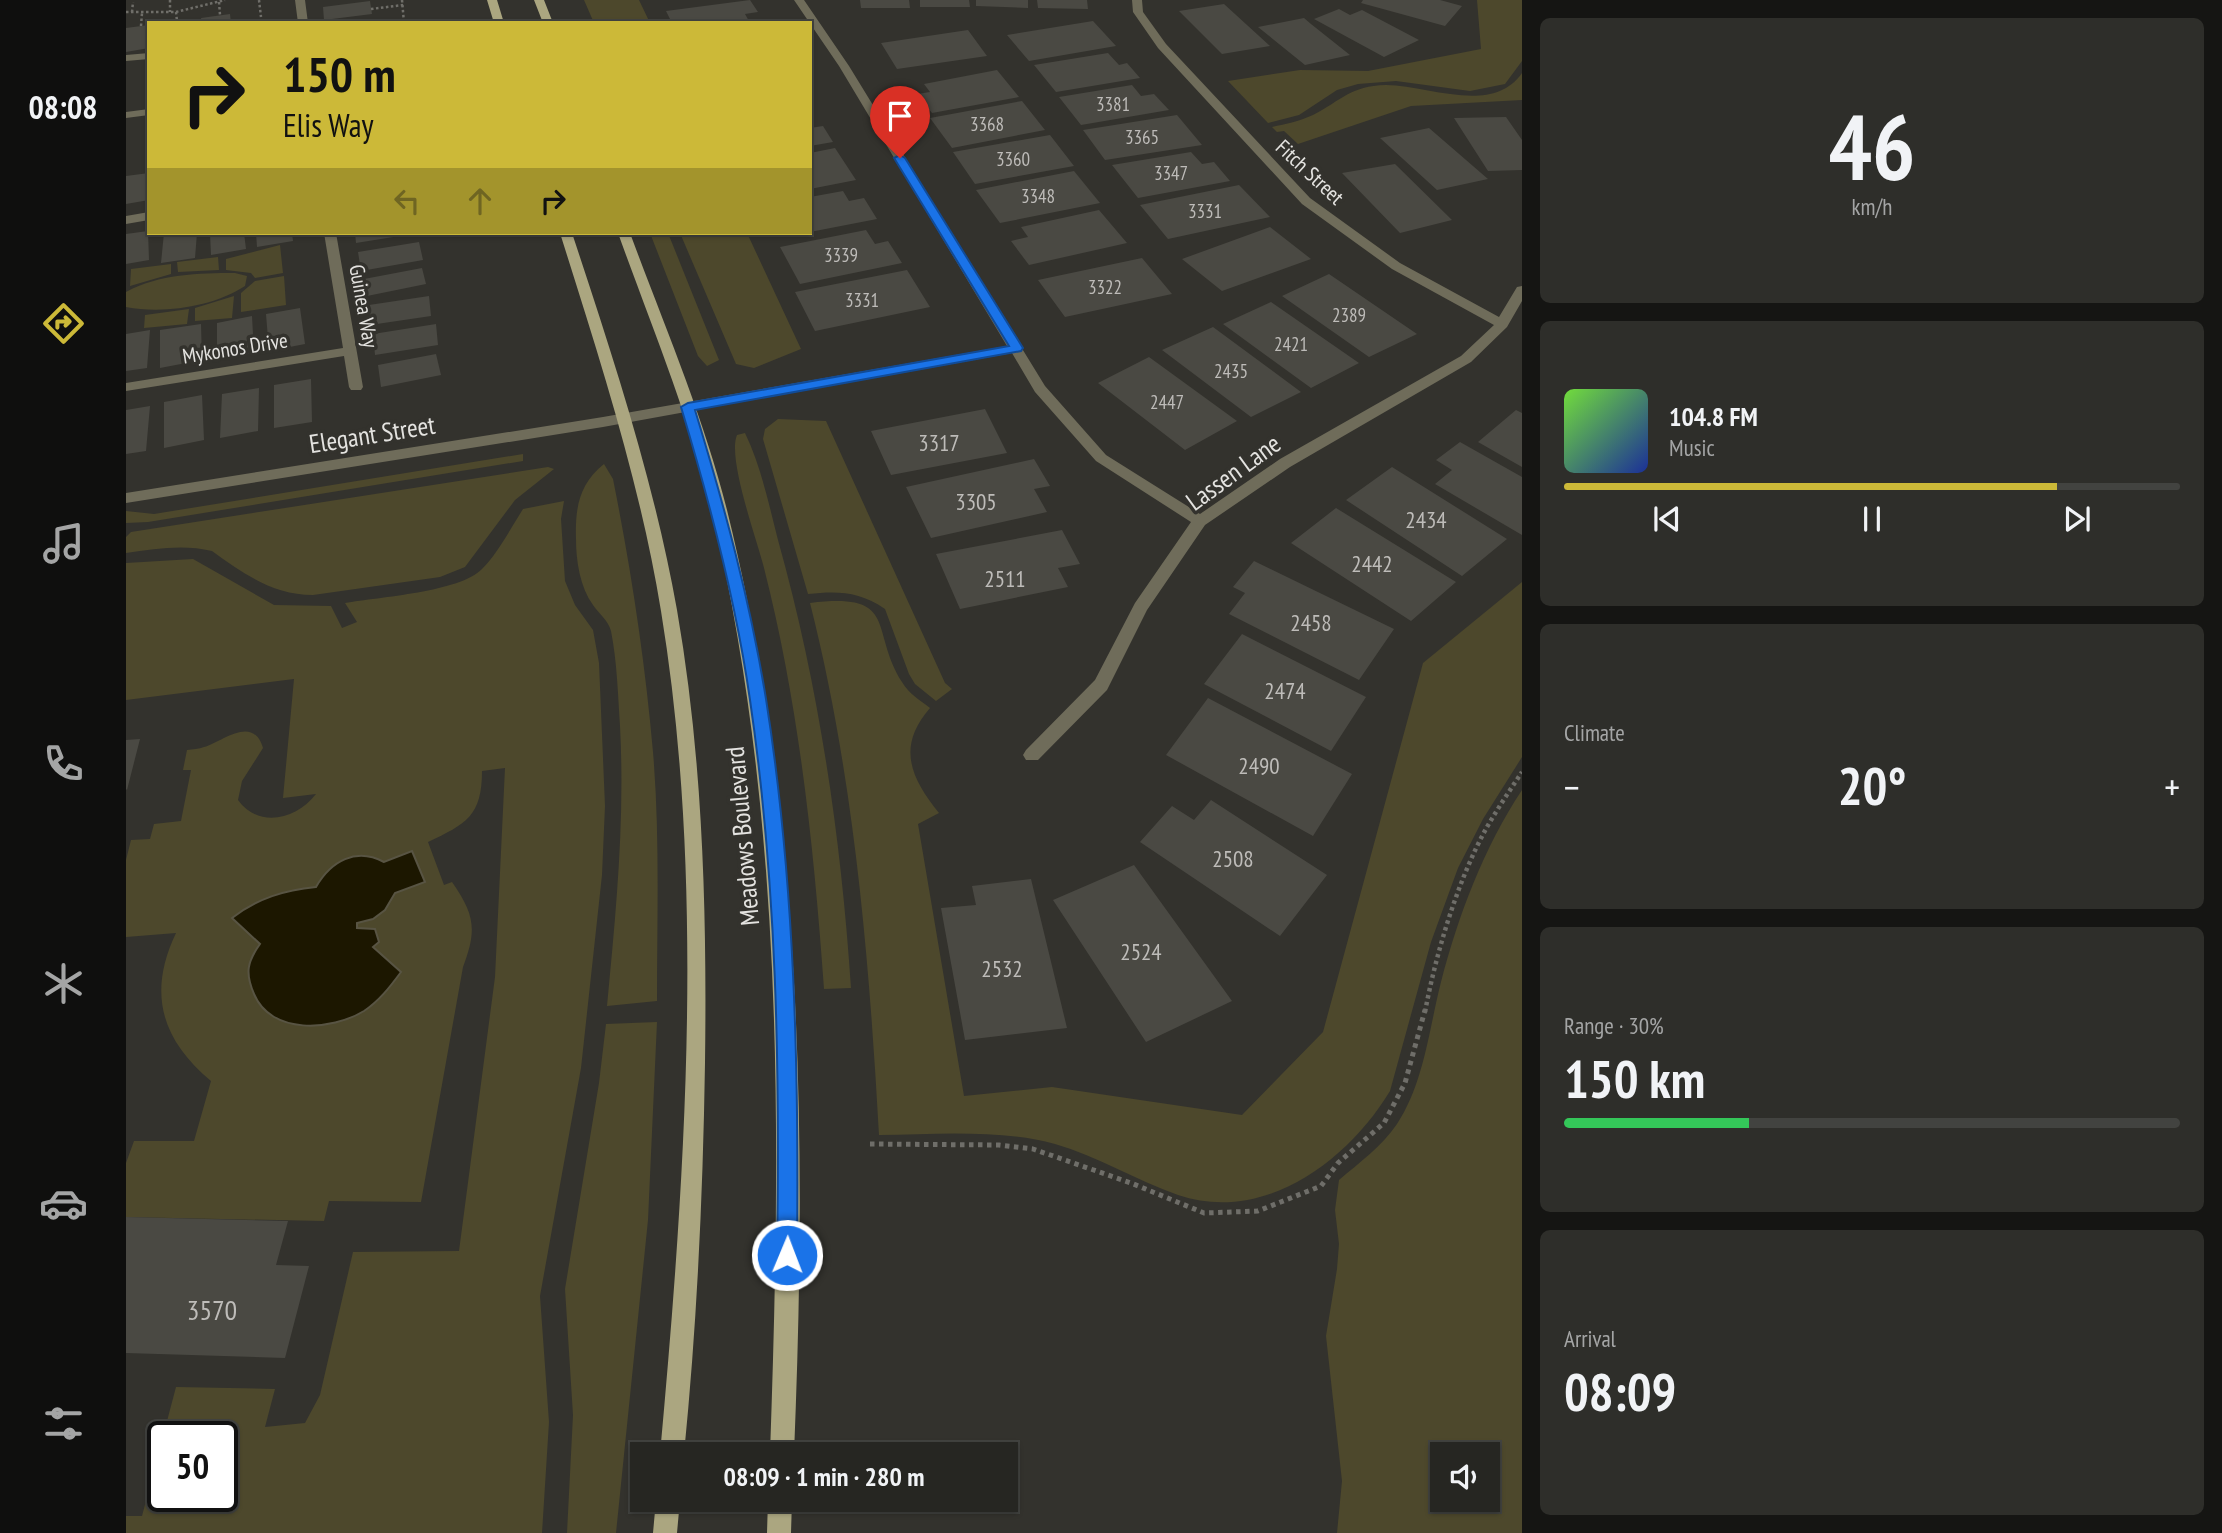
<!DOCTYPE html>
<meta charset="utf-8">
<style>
:root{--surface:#262622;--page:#2e2e2a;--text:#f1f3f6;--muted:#a4a5a5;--line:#424340;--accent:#ccb938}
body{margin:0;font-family:"PT Sans Narrow",sans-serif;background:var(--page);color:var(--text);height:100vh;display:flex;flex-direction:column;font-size:26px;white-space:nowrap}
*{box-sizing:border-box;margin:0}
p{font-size:23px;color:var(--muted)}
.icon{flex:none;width:38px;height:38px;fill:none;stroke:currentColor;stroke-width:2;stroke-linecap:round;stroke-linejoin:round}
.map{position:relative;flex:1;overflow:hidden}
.panel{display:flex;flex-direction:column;gap:18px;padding:18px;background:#151513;width:700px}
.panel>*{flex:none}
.hud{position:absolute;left:21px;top:21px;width:665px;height:214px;border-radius:0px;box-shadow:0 2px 5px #0004,0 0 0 2px var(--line);background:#ccb938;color:#111;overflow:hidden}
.buttons{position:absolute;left:1304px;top:1442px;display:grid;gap:14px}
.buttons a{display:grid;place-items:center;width:70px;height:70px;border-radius:0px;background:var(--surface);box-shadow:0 2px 5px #0004,0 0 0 2px var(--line);font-size:35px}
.speed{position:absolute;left:21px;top:1421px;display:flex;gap:14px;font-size:35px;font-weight:700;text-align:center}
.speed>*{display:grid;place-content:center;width:91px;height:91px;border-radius:50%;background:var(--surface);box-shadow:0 2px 5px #0004,0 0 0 2px var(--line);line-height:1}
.speed .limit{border:4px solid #111;border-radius:10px;background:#fff;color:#111}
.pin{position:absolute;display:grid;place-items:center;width:60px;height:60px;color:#fff;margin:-72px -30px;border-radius:50% 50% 50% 0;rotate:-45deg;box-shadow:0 0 7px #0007}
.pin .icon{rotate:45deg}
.me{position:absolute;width:77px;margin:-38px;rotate:1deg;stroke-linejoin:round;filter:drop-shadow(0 0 5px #0008)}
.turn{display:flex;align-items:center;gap:24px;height:147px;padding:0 21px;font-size:32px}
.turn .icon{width:91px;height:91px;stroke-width:2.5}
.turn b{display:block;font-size:49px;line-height:60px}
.lanes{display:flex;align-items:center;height:66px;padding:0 21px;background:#0003;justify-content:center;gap:35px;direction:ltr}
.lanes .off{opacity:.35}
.big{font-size:52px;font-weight:800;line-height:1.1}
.panel .card{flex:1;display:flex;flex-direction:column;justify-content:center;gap:10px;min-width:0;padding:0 24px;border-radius:10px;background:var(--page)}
.panel .dial{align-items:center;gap:0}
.dial b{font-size:91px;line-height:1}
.song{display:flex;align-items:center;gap:21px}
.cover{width:84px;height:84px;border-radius:10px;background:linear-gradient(135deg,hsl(100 70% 55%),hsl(230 70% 35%))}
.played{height:7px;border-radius:4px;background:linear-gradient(90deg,var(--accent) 80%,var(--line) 80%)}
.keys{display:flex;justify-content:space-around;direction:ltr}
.heat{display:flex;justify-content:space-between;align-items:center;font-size:38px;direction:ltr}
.charge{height:10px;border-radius:5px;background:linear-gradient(90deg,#34c759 30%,var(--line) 0)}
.trip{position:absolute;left:504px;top:1442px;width:388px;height:70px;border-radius:0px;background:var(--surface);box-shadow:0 2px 5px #0004,0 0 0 2px var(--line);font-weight:800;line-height:70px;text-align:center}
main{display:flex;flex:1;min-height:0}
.menu{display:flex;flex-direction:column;width:126px;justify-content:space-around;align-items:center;background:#0f0f0e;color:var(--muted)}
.menu .icon{width:49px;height:49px}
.menu .active{color:var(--accent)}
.menu b{font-size:32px;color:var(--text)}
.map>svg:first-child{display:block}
.green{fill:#4d482c;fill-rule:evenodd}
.water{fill:#1c1700;stroke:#585443;stroke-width:2}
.building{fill:#4a4943}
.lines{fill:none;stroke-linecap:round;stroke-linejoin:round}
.path-far2{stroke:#6f6e69;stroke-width:2.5;stroke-dasharray:2.5 2.5;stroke-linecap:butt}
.path-far1{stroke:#6f6e69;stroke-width:4.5;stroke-dasharray:3.5 3.5;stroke-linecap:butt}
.path{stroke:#6f6e69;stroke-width:5;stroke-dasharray:4.5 4.5;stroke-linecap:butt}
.minor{fill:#6f6c5a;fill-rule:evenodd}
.major{fill:#aba680;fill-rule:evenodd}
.route{fill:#1a73e8;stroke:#114b97;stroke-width:2}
.labels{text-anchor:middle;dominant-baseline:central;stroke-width:7;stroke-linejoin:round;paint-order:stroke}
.far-number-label{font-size:19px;fill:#bebcb9}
.far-street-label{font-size:21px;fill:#e4e3e0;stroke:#33322d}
.number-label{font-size:23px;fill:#bebcb9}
.street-label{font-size:26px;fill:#e4e3e0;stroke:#33322d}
.near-number-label{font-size:28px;fill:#bebcb9}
</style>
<main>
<nav class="menu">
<b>08:08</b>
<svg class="icon active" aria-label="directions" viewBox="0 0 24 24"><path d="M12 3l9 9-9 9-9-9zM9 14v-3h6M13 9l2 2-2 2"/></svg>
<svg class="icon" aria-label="music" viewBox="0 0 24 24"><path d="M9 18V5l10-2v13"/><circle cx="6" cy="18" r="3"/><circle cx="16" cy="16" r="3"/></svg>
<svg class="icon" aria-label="phone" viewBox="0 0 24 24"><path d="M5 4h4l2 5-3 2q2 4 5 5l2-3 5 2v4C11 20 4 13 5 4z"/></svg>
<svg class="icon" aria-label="climate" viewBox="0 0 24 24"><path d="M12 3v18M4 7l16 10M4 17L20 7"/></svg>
<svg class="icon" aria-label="car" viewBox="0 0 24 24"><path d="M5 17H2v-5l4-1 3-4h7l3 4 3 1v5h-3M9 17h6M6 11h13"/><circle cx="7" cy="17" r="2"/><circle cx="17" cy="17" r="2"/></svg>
<svg class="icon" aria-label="filters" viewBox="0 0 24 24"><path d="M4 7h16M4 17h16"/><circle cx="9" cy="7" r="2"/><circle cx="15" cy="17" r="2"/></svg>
</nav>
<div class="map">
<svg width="1396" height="1533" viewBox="0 0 1396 1533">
<rect width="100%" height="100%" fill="#33322d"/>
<path class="green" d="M458 0H513L524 23H468Z
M1351 0H1396V61L1379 84 1344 91 1270 81 1232 84 1211 90 1173 115 1142 123 1102 81 1174 70 1242 71 1355 49Z
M1396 73V100L1285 106 1172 144 1158 131 1151 132 1146 127C1160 124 1174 121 1187 115 1216 100 1224 86 1260 85 1303 85 1366 116 1396 73Z
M524 233H542L593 360 581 366 572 356Z
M554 233H621L675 349 628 368 610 364Z
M154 245 157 273 129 278 125 273 100 270V259Z
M92 257 93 270 52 272 51 262Z
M45 264V274L4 286 5 269Z
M109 273 121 276 119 286C87 307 37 314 0 307V292C33 274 73 273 109 273Z
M158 276 160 305 115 312V293L129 281Z
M108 296 106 318 69 321V308Z
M63 309 61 324 18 328 19 315Z
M652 419 700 421 819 683 826 689 810 701 789 684 783 674 759 609C733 591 711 591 682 594L637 439 639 429Z
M619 433C635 466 643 505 652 540 693 686 715 837 725 988L698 989C688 848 673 705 638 568 631 540 601 458 611 435Z
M397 454V461L22 522 0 523V511L28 514Z
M478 464 487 479C505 569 519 660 527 752 534 834 531 918 531 1001L481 1006C490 912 499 821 494 726 492 695 491 661 485 631 482 620 473 614 467 605 454 587 450 561 450 539 449 508 453 484 478 464Z
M422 467 428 469 389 500 339 567 314 577 187 595C147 595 118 574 86 551 57 544 29 549 0 553V537L5 532Z
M438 501 435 519 439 581 449 605 467 630 473 663 479 806 476 875 455 1068 414 1296 423 1422 416 1533H0V1516H16L50 1387 149 1389 139 1427 179 1423 194 1395 227 1252 333 1251 369 977 379 768 356 771C356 816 340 824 302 842L318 885 326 882C349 915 351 930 337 967L295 1202 203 1201 198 1221 0 1217V1163L8 1141H68L85 1081C36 1040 21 994 50 933L0 937V860L5 840 24 839 28 824 55 821 65 770H57L61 750C67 749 73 749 78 747 96 742 127 714 137 748L116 781 112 800C133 829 171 819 190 794L157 798 168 679 0 700V563L67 559 148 605 205 606 216 628 231 622 219 603C253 597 334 592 356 569 373 552 384 529 397 509ZM37 1437H96V1496H37Z
M1396 582V757L1357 819 1332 868 1305 942 1264 1091C1221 1162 1137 1224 1052 1195 1010 1180 971 1156 929 1144 873 1129 811 1134 753 1135 743 956 728 777 684 603 774 592 743 630 776 682 783 694 794 700 804 708 770 747 785 778 813 813L792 824 838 1096 926 1087 1116 1115 1197 1032 1297 663Z
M1396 790V1533H1211L1216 1481 1200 1336 1211 1269 1213 1244 1209 1210 1213 1180C1233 1163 1256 1146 1271 1124 1298 1083 1303 1029 1315 982 1332 916 1358 847 1396 790ZM1316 1454H1362V1500H1316Z
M531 1022 522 1220 490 1533H441L447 1415 439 1289 473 1083 480 1024Z"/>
<path class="water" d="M286 851 299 882 269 893 259 910 247 919 231 923V928L249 929 253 942 247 947 275 972C264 987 253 1001 238 1011 205 1031 145 1035 128 994 119 973 121 962 134 944L106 918C132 898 159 890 190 887 205 861 230 847 258 862Z"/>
<path class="building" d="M624 0 632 12 619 14 624 23H546L540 11Z
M734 0H783L784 8H735Z
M794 0H843L844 7H794Z
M850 0H902V8L850 6Z
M911 0H961L962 9 912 8Z
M1237 0H1314L1336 6 1319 26 1235 3Z
M244 1 246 14 198 20 197 7Z
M1098 4 1144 46 1096 54 1053 11Z
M1213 9 1224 15 1236 10 1293 40 1258 57 1188 19Z
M104 14 105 23H76L75 18Z
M1178 18 1185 24 1224 55 1179 65 1132 27Z
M967 21 990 46 903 61 881 35Z
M23 25V48L0 52V28Z
M842 30 861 56 771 69 755 43Z
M982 53 993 65 1001 63 1014 78 930 92 908 65Z
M871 70 893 97 806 113 791 94 804 92 798 84Z
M1006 85 1015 96 1028 94 1043 110 955 125 933 97Z
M896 101 919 130 826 148 804 118Z
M1051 115 1076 145 979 160 957 130Z
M1380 117 1396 140V170L1362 171 1328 118Z
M697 126 707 142 684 146V128Z
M1303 128 1362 179 1311 190 1254 138Z
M924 135 948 166 849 184 827 152Z
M709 148 730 180 684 189V153Z
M1065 152 1076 164 1088 162 1104 181 1012 198 986 165Z
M1269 164 1326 220 1274 233 1216 173Z
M948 171 974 203 874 223 850 190Z
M23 173V200L0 204V176Z
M1113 185 1144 217 1042 239 1014 205Z
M717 191 723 201 738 198 751 219 684 232V197Z
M973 210 1001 243 903 265 885 241 902 237 895 227Z
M1144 227 1185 259 1096 291 1056 259Z
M740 230 749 244 762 241 776 263 674 284 654 247Z
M22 231 23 260 0 264V234Z
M38 233H71L69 258 35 263Z
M84 233H118L120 249 85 255Z
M130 233H166L167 241 131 247Z
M229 233H286V234L230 243Z
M293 242 297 260 235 271 232 252Z
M1016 258 1046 294 939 317 912 280Z
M296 268 300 284 241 296 238 279Z
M781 270 804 307 689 331 669 292Z
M1203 274 1291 334 1243 357 1156 296Z
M303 296 305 316 244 325 243 305Z
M1145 302 1233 363 1185 388 1097 324Z
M174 308 179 344 143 351 140 314Z
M126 316 128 353 91 360V323Z
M75 324 76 360 34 368V330Z
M310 324 312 345 249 355 247 334Z
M1087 327 1175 392 1125 417 1036 350Z
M24 330 21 368 0 371V334Z
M310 354 315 375 255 387 252 365Z
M1023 357 1111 421 1059 450 972 383Z
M185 379 186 422 148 428V385Z
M133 388 132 431 94 438 96 394Z
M76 395 78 440 38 448V402Z
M24 406 20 451 0 454V410Z
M859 409 881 453 765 475 745 431Z
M1390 410 1396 413V467L1352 442Z
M1334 442 1396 477V535L1309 484 1326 470 1310 460Z
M908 459 924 486 908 489 921 512 805 538 780 487Z
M1266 467 1381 539 1336 576 1220 500Z
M1210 508 1330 582 1285 621 1165 543Z
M936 530 954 564 932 568 942 587 834 609 810 554Z
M1128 561 1268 629 1233 680 1103 614 1119 593 1107 587Z
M1116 634 1240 697 1205 751 1078 684Z
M1082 698 1226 774 1187 836 1040 755Z
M14 739 1 790 0 789V740Z
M1085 800 1201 875 1154 936 1014 842 1046 806 1068 820Z
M1008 865 1106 1001 1020 1042 927 900Z
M905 879 941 1028 839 1040 815 908 850 905 846 886Z
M0 1217 162 1221 150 1265 183 1266 159 1358 0 1353Z"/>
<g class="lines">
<path class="path-far2" d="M44 0V12
M133 0 135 17
M276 0 278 23
M93 2 94 15
M245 9 277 5
M0 12H50L99 0
M6 12 7 2
M50 12 51 21
M15 26 16 13"/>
<path class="path-far1" d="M1299 1012C1310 953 1332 879 1361 827 1372 808 1384 790 1396 772"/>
<path class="path" d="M744 1144 873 1145 907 1149 1005 1183 1078 1213 1132 1211 1195 1186 1212 1163 1258 1123 1279 1083 1299 1010"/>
<path class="minor" d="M169 0H179L182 23H172Z
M668 0H678L723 66 919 386 980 455 1074 514 1154 459 1335 356 1368 325 1266 269 1176 204 1032 48 1007 12 1006 0H1016L1017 12 1040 44 1184 198 1274 263 1373 317 1391 287 1396 286V301L1381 327 1345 362 1164 467 1079 525 1021 610 981 690 912 760H900L897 755 900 750 969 680 1009 603 1065 522 970 461 909 392 886 353 477 427 0 503V493L477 417 881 346 713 66Z
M23 53V59L0 61V55Z
M23 109V115L0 118V112Z
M23 212V220L0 224V216Z
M198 233H210L237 387 235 390H225L223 387 218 356 0 391V383L217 348Z"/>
<path class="major" d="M361 0H371L378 23H368Z
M408 0H418L427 23H417Z
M434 233H446C487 357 528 481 551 610 577 759 581 912 579 1063 577 1193 571 1324 558 1454H534C559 1180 580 884 535 611 514 482 473 357 434 233Z
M492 233H504C538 325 577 415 601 510 677 818 681 1139 668 1454H644C655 1138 659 821 586 511 563 415 525 325 492 233Z
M530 1500H554L551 1533H527Z
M642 1500H666L665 1533H641Z"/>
</g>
<path class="route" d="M774 155 779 158 897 348 895 351 569 410C598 505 624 600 640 699 669 882 673 1070 671 1255L668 1262 661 1265 654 1262 651 1255C654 1070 651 884 624 700 610 601 584 503 555 407L562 403 883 346 768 158Z"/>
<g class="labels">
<g class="far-number-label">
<text x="987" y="104">3381</text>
<text x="861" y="124">3368</text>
<text x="1016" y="137">3365</text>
<text x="887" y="159">3360</text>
<text x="1045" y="173">3347</text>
<text x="912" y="196">3348</text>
<text x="1079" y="211">3331</text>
<text x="715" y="255">3339</text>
<text x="979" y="287">3322</text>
<text x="736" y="300">3331</text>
<text x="1223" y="315">2389</text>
<text x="1165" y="344">2421</text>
<text x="1105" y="371">2435</text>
<text x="1041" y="402">2447</text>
</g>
<g class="far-street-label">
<text transform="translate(1184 172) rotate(43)">Fitch Street</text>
<text transform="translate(238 306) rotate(80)">Guinea Way</text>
<text transform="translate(109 348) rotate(-9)">Mykonos Drive</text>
</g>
<g class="number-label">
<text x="813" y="442">3317</text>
<text x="850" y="501">3305</text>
<text x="1300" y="519">2434</text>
<text x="1246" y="563">2442</text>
<text x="879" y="578">2511</text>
<text x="1185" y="622">2458</text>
<text x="1159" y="690">2474</text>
<text x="1133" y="765">2490</text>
<text x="1107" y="858">2508</text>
<text x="1015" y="951">2524</text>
<text x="876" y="968">2532</text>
</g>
<g class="street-label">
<text transform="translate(246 434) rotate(-9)">Elegant Street</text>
<text transform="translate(1107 472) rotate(-36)">Lassen Lane</text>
<text transform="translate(616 836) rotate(-95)">Meadows Boulevard</text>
</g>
<g class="near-number-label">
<text x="86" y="1309">3570</text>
</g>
</g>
</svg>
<div class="buttons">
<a><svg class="icon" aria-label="sound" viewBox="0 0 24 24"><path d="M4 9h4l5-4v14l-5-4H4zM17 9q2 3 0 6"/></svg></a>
</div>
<div class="speed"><div class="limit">50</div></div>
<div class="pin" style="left:774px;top:158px;background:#d93025"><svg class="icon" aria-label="arrive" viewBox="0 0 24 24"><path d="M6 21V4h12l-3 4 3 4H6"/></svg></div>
<svg class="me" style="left:661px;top:1255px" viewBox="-20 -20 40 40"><circle r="17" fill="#1a73e8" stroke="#fff" stroke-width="3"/><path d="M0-11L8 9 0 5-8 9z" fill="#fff"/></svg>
<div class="trip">08:09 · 1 min · 280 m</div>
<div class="hud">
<div class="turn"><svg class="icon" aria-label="right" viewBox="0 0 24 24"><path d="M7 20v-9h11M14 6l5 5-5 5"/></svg><div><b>150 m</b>Elis Way</div></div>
<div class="lanes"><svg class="icon off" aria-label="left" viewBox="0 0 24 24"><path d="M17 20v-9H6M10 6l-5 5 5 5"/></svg><svg class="icon off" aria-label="ahead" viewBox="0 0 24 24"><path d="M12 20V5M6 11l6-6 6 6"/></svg><svg class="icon" aria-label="right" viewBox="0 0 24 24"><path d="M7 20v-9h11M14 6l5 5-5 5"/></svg></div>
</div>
</div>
<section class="panel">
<div class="card dial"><b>46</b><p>km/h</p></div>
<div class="card">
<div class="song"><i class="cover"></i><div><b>104.8 FM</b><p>Music</p></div></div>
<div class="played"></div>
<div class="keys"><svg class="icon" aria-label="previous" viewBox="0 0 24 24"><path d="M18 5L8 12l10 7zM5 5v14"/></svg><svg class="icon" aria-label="pause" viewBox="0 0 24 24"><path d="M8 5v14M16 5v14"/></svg><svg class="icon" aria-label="next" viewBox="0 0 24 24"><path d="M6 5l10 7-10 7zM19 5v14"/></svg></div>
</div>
<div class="card"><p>Climate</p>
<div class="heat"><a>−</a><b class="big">20°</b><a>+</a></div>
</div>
<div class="card"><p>Range · 30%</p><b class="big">150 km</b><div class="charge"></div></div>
<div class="card"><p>Arrival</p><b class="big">08:09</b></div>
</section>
</main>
